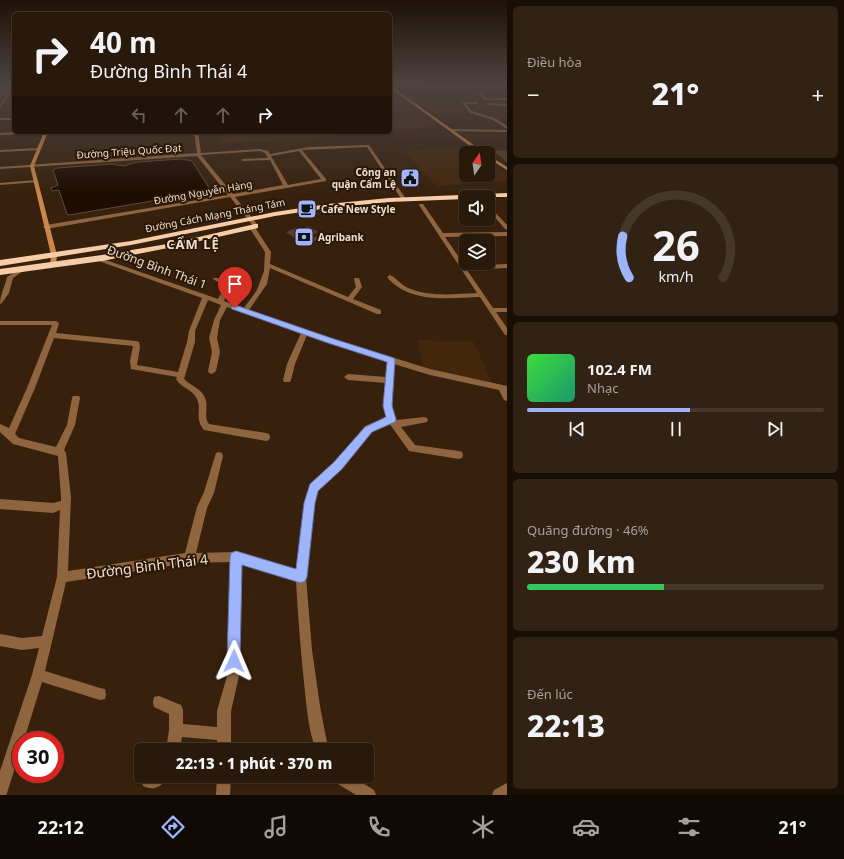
<!DOCTYPE html>
<html lang="vi">
<meta charset="utf-8">
<style>
:root{--surface:#29190a;--page:#312213;--text:#f1f3f6;--muted:#a5a09c;--line:#45382b;--accent:#9eb4fd}
body{margin:0;font-family:"Noto Sans",sans-serif;background:var(--page);color:var(--text);height:100vh;display:flex;flex-direction:column;font-size:15px;white-space:nowrap}
*{box-sizing:border-box;margin:0}
p{font-size:13px;color:var(--muted)}
.icon{flex:none;width:22px;height:22px;fill:none;stroke:currentColor;stroke-width:2;stroke-linecap:round;stroke-linejoin:round}
.map{position:relative;flex:1;overflow:hidden}
.drawer{display:flex;flex-direction:column;gap:6px;padding:6px;background:#170e06;width:337px}
.drawer>*{flex:none}
.guide{position:absolute;left:12px;top:12px;width:380px;height:122px;border-radius:6px;box-shadow:0 1px 3px #0004,0 0 0 1px var(--line);background:#29190a;color:var(--text);overflow:hidden}
.needle{width:26px;rotate:13deg}
.controls{position:absolute;left:459px;top:146px;display:grid;gap:8px}
.controls a{display:grid;place-items:center;width:36px;height:36px;border-radius:6px;background:var(--surface);box-shadow:0 1px 3px #0004,0 0 0 1px var(--line);font-size:20px}
.speed{position:absolute;left:12px;top:731px;display:flex;gap:8px;font-size:20px;font-weight:700;text-align:center}
.speed>*{display:grid;place-content:center;width:52px;height:52px;border-radius:50%;background:var(--surface);box-shadow:0 1px 3px #0004,0 0 0 1px var(--line);line-height:1}
.speed .limit{border:6px solid #d22;background:#fff;color:#111}
.pin{position:absolute;display:grid;place-items:center;width:34px;height:34px;color:#fff;margin:-41px -17px;border-radius:50% 50% 50% 0;rotate:-45deg;box-shadow:0 0 4px #0007}
.pin .icon{rotate:45deg}
.me{position:absolute;width:44px;margin:-22px;rotate:1deg;stroke-linejoin:round;filter:drop-shadow(0 0 3px #0008)}
.turn{display:flex;align-items:center;gap:14px;height:84px;padding:0 12px;font-size:18px}
.turn .icon{width:52px;height:52px;stroke-width:2.5}
.turn b{display:block;font-size:28px;line-height:34px}
.lanes{display:flex;align-items:center;height:38px;padding:0 12px;background:#0003;justify-content:center;gap:20px;direction:ltr}
.lanes .off{opacity:.35}
.big{font-size:30px;font-weight:800;line-height:1.1}
.drawer .card{flex:1;display:flex;flex-direction:column;justify-content:center;gap:6px;min-width:0;padding:0 14px;border-radius:6px;background:var(--page)}
.drawer .dial{align-items:center;gap:0}
.dial svg{height:104px;overflow:visible;fill:none;stroke:var(--line);stroke-width:7;stroke-linecap:round;text-anchor:middle}
.dial text{fill:var(--text);stroke:none}
.song{display:flex;align-items:center;gap:12px}
.cover{width:48px;height:48px;border-radius:6px;background:linear-gradient(135deg,hsl(120 70% 55%),hsl(160 70% 35%))}
.played{height:4px;border-radius:2px;background:linear-gradient(90deg,var(--accent) 55%,var(--line) 55%)}
.keys{display:flex;justify-content:space-around;direction:ltr}
.heat{display:flex;justify-content:space-between;align-items:center;font-size:22px;direction:ltr}
.charge{height:6px;border-radius:3px;background:linear-gradient(90deg,#34c759 46%,var(--line) 0)}
.trip{position:absolute;left:134px;top:743px;width:240px;height:40px;border-radius:6px;background:var(--surface);box-shadow:0 1px 3px #0004,0 0 0 1px var(--line);font-weight:800;line-height:40px;text-align:center}
.dock{display:flex;height:64px;justify-content:space-around;align-items:center;background:#100a04;color:var(--muted)}
.dock .icon{width:28px;height:28px}
.dock .active{color:var(--accent)}
.dock b{font-size:18px;color:var(--text)}
main{display:flex;flex:1;min-height:0}
.map>svg:first-child{display:block}
.built{fill:#43270d}
.water{fill:#1e0c00;stroke:#5c4b3f}
.building{fill:#563e2a}
.lines{fill:none;stroke-linecap:round;stroke-linejoin:round}
.street{fill:#8f6540;fill-rule:evenodd}
.secondary{fill:#ca874a;fill-rule:evenodd}
.highway{fill:#f6cca9;fill-rule:evenodd}
.route{fill:#9eb4fd;stroke:#6775a4}
.labels{text-anchor:middle;dominant-baseline:central;stroke-width:4;stroke-linejoin:round;paint-order:stroke}
.far-street-label{font-size:10px;fill:#ecddd1;stroke:#2c1704}
.far-poi-label{font-size:10px;font-weight:bold;fill:#ecddd1;stroke:#2c1704;text-anchor:start}
.street-label{font-size:12px;fill:#ecddd1;stroke:#2c1704}
.far-district-label{font-size:13px;font-weight:bold;letter-spacing:1px;fill:#ecddd1;stroke:#2c1704}
.near-street-label{font-size:14px;fill:#ecddd1;stroke:#2c1704}
</style>
<main>
<div class="map">
<svg width="507" height="795" viewBox="0 0 507 795">
<rect width="100%" height="100%" fill="#37210d"/>
<path class="built" d="M390 92 436 126 390 132Z
M454 99 461 112 434 114 414 100Z
M217 132H386L220 144Z
M467 147 476 153H466V175H488V162L507 175V181L436 186 404 151Z
M417 340 474 342 491 381 478 382 424 369Z"/>
<path class="water" d="M181 159 192 161 211 191 69 215 67 214 59 190 52 191 51 188 58 185 53 170 57 168 112 164 124 166 137 162Z"/>
<path class="building" d="M507 150V162L493 151Z
M308 226 318 232 312 235 319 239 305 245 286 232 296 228 298 230Z"/>
<g class="lines">
<path class="street" d="M390 84 506 86 507 88 390 86Z
M0 85H14V88L0 108V105L12 87H0Z
M481 93 487 98H507V100H485L479 94Z
M464 102H479L478 104H466L472 111 495 118 507 126V129L493 120 470 113 462 103Z
M487 103 507 104V106L488 105Z
M0 118H14V120H0Z
M450 129 507 130V132L449 131Z
M22 132H52L0 135V133Z
M194 132H198L201 153 260 149 268 151 270 154 309 147 369 145 406 199V200H402L367 147 302 150 326 179V181L235 197 258 225 254 226 271 252 270 264 348 297 356 287 354 279 355 278H359L362 287 353 299 381 310V314H377L270 268 267 284 249 310 330 338 430 369 507 386V401L504 400 499 390 430 375 394 364C394 379 388 408 397 420L424 417 427 418 428 420 427 422 401 427 415 445 459 451 462 452 463 455 462 458 459 459 409 451 389 423 371 432 341 468 317 491 316 495 306 577 312 650 320 706 327 743 330 750H316C309 732 307 711 305 692 301 655 298 618 296 581L241 564 239 676 231 711V750H217V740L182 737 180 750H166L169 730V714L154 707 153 702 154 697 159 696 181 705 183 710V724L217 727V711L227 676 231 562 189 563 66 582 45 671 100 688 105 689 106 694 105 699 100 700 42 682 24 740H21V749L7 793 6 795H0V771L32 675 39 648 22 650 0 646V634L22 638 42 636 57 577 60 510 53 513 0 509V499L53 503 61 501V497L58 456 13 444 0 432V424L9 428 27 388 52 325H0V321H56L59 323 56 333 136 341 139 342 140 347 137 365 178 372 187 342 189 331 202 298 96 260V258H100L218 299 223 290V285L213 279 214 278H218L229 284V290L224 301 244 308 257 290 264 271 265 252 249 227 253 226 230 197 46 229 43 227 46 225 228 195 197 156 0 169V167L197 153ZM260 151 265 153 268 158 243 159 241 160 243 161 270 160 283 185 233 194 201 155ZM299 151 321 179 288 185 271 156ZM208 300 221 305 214 320 209 338 212 352 208 371 209 373 212 374 216 371 220 352 217 338 220 320 227 307 301 333 287 364 283 380 284 382H290L291 380 295 364 307 335 387 361 386 377 348 374 344 377 348 380 386 383 384 406 386 417 365 426 335 462 311 485 306 495 296 570 236 552 196 553 207 508 214 493 223 456 222 453 219 452 216 453 215 456 204 492 197 507 185 553 68 571 71 497 66 453 64 450 75 425 80 398 79 396H73L72 398 67 425 56 447 19 438 15 434 35 388 54 338 133 346 130 361 131 369 177 377 176 379C181 388 193 389 197 399 202 410 194 418 204 430L266 441 269 440 270 437 269 434 266 433 209 424C203 417 209 407 205 398 201 388 191 386 184 379L195 342V331Z
M39 148 40 150 0 152V150Z
M36 180H38V182L0 185V183Z
M419 204H423L443 233 507 232V236L445 237 465 266 507 264V268L467 270 493 308H507V312H496L507 328V335H505L480 297C449 298 409 304 387 277L390 275C397 278 401 286 411 289 431 297 455 294 477 293L419 205Z
M488 205 507 225V230L505 229 488 209Z
M23 267 26 269 13 278 9 293 2 303 0 304C0 295 5 286 7 277Z
M143 776H167C163 787 154 791 143 786L141 781Z
M217 776H231L230 795H216Z
M331 776H351L374 790 376 795H356L333 781Z
M507 783V795H492L494 790Z"/>
<path class="secondary" d="M390 86H391L485 153H480L390 88Z
M44 132H48L34 166 57 255 56 265 53 267 50 265 51 255 30 166Z
M488 155 507 167V170L488 158Z"/>
<path class="highway" d="M507 193V197H466V199L389 202 328 208 275 216 131 245 0 266V260L131 241 275 212 328 204 389 198Z
M255 224H258V228L173 247 102 261 0 275V269L102 255 173 243Z"/>
</g>
<linearGradient id="sky" x2="0" y2="1"><stop stop-color="#1e1207"/><stop offset="0.43" stop-color="#4d4340"/><stop offset="1" stop-color="#4d4340" stop-opacity="0"/></linearGradient>
<rect width="507" height="196" fill="url(#sky)"/>
<path class="route" d="M235 305 331 338 394 358 395 360 392 406 396 419 395 422 372 432 342 469 318 491 315 503 307 577 305 581 301 583 242 565 240 661 238 666 234 668 229 666 227 661 230 557 231 553 236 551 296 569 304 503 310 484 334 462 365 427 386 417 383 406 387 362 325 342 232 309 231 308Z"/>
<defs>
<g id="civic-square" transform="scale(1)"><rect x="-9" y="-9" width="18" height="18" rx="4" fill="#9eb4fd" stroke="#2c1704"/><path d="M-.6-6.5H3V-4.5H.6V-3L4-1V1h2V6H-6V1h2V-1L-.6-3ZM-1.2 2.5V6h2.4V2.5Z" fill="#111"/></g>
<g id="cafe-square" transform="scale(1)"><rect x="-9" y="-9" width="18" height="18" rx="4" fill="#9eb4fd" stroke="#2c1704"/><path d="M-5.5-4.5H6V0H3Q3 3.5 0 3.5H-2.5Q-5.5 3.5-5.5 0ZM3-3.2v2h1.7v-2ZM-6 4.5H4V6H-6Z" fill="#111"/></g>
<g id="bank-square" transform="scale(1)"><rect x="-9" y="-9" width="18" height="18" rx="4" fill="#9eb4fd" stroke="#2c1704"/><path d="M-6-4H6V4H-6ZM0-2.3a2.3 2.3 0 1 0 0 4.6a2.3 2.3 0 1 0 0-4.6Z" fill="#111"/></g>
</defs>
<g fill-rule="evenodd">
<use href="#civic-square" x="410" y="178"/>
<use href="#cafe-square" x="307" y="209"/>
<use href="#bank-square" x="304" y="237"/>
</g>
<g class="labels">
<g class="far-street-label">
<text transform="translate(129 151) rotate(-4)">Đường Triệu Quốc Đạt</text>
<text transform="translate(203 192) rotate(-10)">Đường Nguyễn Hàng</text>
<text transform="translate(215 215) rotate(-11)">Đường Cách Mạng Tháng Tám</text>
</g>
<g class="far-poi-label">
<text x="396" y="172" text-anchor="end">Công an<tspan x="396" dy="12">quận Cẩm Lệ</tspan></text>
<text x="321" y="209">Cafe New Style</text>
<text x="318" y="237">Agribank</text>
</g>
<g class="street-label">
<text transform="translate(157 267) rotate(20)">Đường Bình Thái 1</text>
</g>
<g class="far-district-label">
<text x="193" y="244">CẨM LỆ</text>
</g>
<g class="near-street-label">
<text transform="translate(147 566) rotate(-7)">Đường Bình Thái 4</text>
</g>
</g>
</svg>
<div class="controls">
<a><svg class="needle" viewBox="-14 -14 28 28"><path d="M0-13l5 13h-10z" fill="#e53935"/><path d="M0 13l5-13h-10z" fill="#a5a09c"/></svg></a>
<a><svg class="icon" aria-label="sound" viewBox="0 0 24 24"><path d="M4 9h4l5-4v14l-5-4H4zM17 9q2 3 0 6"/></svg></a>
<a><svg class="icon" aria-label="layers" viewBox="0 0 24 24"><path d="M12 4l9 5-9 5-9-5zM3 14l9 5 9-5"/></svg></a>
</div>
<div class="speed"><div class="limit">30</div></div>
<div class="pin" style="left:235px;top:308px;background:#d93025"><svg class="icon" aria-label="arrive" viewBox="0 0 24 24"><path d="M6 21V4h12l-3 4 3 4H6"/></svg></div>
<svg class="me" style="left:234px;top:661px" viewBox="-20 -20 40 40"><path d="M0-17L14 15 0 8-14 15z" fill="#9eb4fd" stroke="#fff" stroke-width="4"/></svg>
<div class="trip">22:13 · 1 phút · 370 m</div>
<div class="guide">
<div class="turn"><svg class="icon" aria-label="right" viewBox="0 0 24 24"><path d="M7 20v-9h11M14 6l5 5-5 5"/></svg><div><b>40 m</b>Đường Bình Thái 4</div></div>
<div class="lanes"><svg class="icon off" aria-label="left" viewBox="0 0 24 24"><path d="M17 20v-9H6M10 6l-5 5 5 5"/></svg><svg class="icon off" aria-label="ahead" viewBox="0 0 24 24"><path d="M12 20V5M6 11l6-6 6 6"/></svg><svg class="icon off" aria-label="ahead" viewBox="0 0 24 24"><path d="M12 20V5M6 11l6-6 6 6"/></svg><svg class="icon" aria-label="right" viewBox="0 0 24 24"><path d="M7 20v-9h11M14 6l5 5-5 5"/></svg></div>
</div>
</div>
<section class="drawer">
<div class="card"><p>Điều hòa</p>
<div class="heat"><a>−</a><b class="big">21°</b><a>+</a></div>
</div>
<div class="card dial"><svg viewBox="0 0 100 80">
<path d="M14 69A42 42 0 1 1 86 69"/>
<path d="M14 69A42 42 0 0 1 9 37" stroke="#9eb4fd"/>
<text x="50" y="56" font-size="32" font-weight="700">26</text>
<text x="50" y="72" font-size="11">km/h</text>
</svg></div>
<div class="card">
<div class="song"><i class="cover"></i><div><b>102.4 FM</b><p>Nhạc</p></div></div>
<div class="played"></div>
<div class="keys"><svg class="icon" aria-label="previous" viewBox="0 0 24 24"><path d="M18 5L8 12l10 7zM5 5v14"/></svg><svg class="icon" aria-label="pause" viewBox="0 0 24 24"><path d="M8 5v14M16 5v14"/></svg><svg class="icon" aria-label="next" viewBox="0 0 24 24"><path d="M6 5l10 7-10 7zM19 5v14"/></svg></div>
</div>
<div class="card"><p>Quãng đường · 46%</p><b class="big">230 km</b><div class="charge"></div></div>
<div class="card"><p>Đến lúc</p><b class="big">22:13</b></div>
</section>
</main>
<nav class="dock">
<b>22:12</b>
<svg class="icon active" aria-label="directions" viewBox="0 0 24 24"><path d="M12 3l9 9-9 9-9-9zM9 14v-3h6M13 9l2 2-2 2"/></svg>
<svg class="icon" aria-label="music" viewBox="0 0 24 24"><path d="M9 18V5l10-2v13"/><circle cx="6" cy="18" r="3"/><circle cx="16" cy="16" r="3"/></svg>
<svg class="icon" aria-label="phone" viewBox="0 0 24 24"><path d="M5 4h4l2 5-3 2q2 4 5 5l2-3 5 2v4C11 20 4 13 5 4z"/></svg>
<svg class="icon" aria-label="climate" viewBox="0 0 24 24"><path d="M12 3v18M4 7l16 10M4 17L20 7"/></svg>
<svg class="icon" aria-label="car" viewBox="0 0 24 24"><path d="M5 17H2v-5l4-1 3-4h7l3 4 3 1v5h-3M9 17h6M6 11h13"/><circle cx="7" cy="17" r="2"/><circle cx="17" cy="17" r="2"/></svg>
<svg class="icon" aria-label="filters" viewBox="0 0 24 24"><path d="M4 7h16M4 17h16"/><circle cx="9" cy="7" r="2"/><circle cx="15" cy="17" r="2"/></svg>
<b>21°</b>
</nav>
